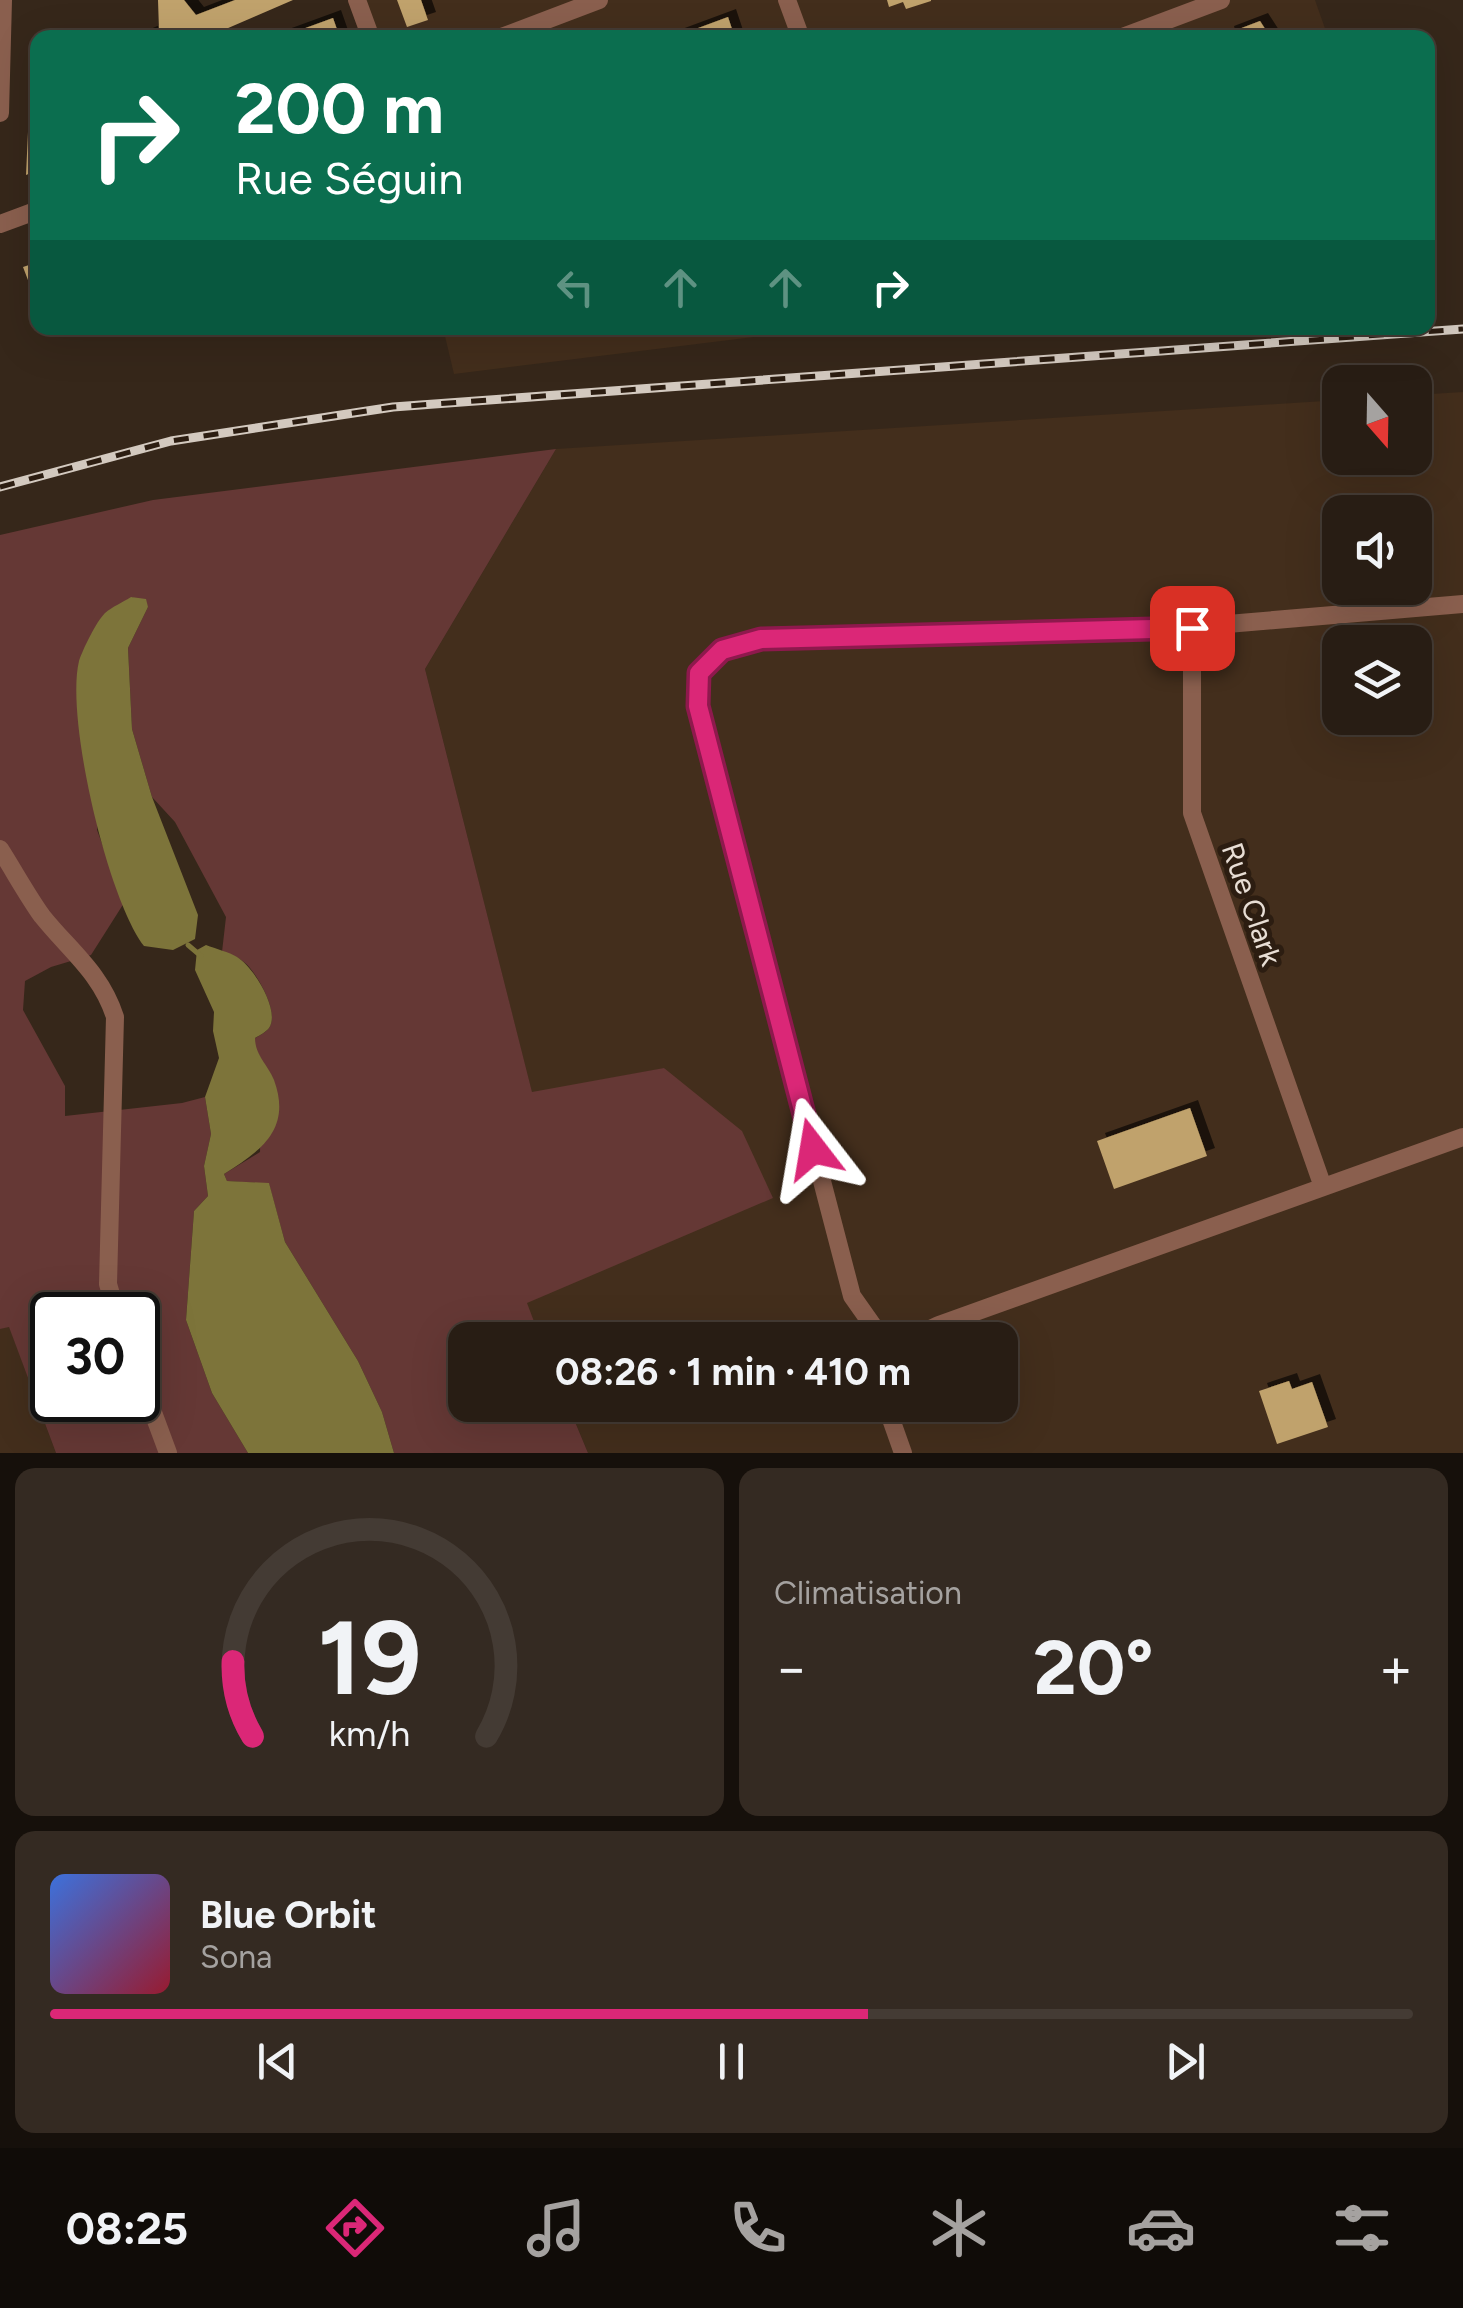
<!DOCTYPE html>
<html lang="fr">
<meta charset="utf-8">
<style>
:root{--surface:#281d14;--page:#342a22;--text:#f1f3f6;--muted:#a5a2a0;--line:#443b34;--accent:#db2777}
body{margin:0;font-family:Figtree,sans-serif;background:var(--page);color:var(--text);height:100vh;display:flex;flex-direction:column;font-size:38px;white-space:nowrap}
*{box-sizing:border-box;margin:0}
p{font-size:32px;color:var(--muted)}
.icon{flex:none;width:55px;height:55px;fill:none;stroke:currentColor;stroke-width:2;stroke-linecap:round;stroke-linejoin:round}
.map{position:relative;height:1453px;overflow:hidden}
.side{display:flex;flex-direction:column;gap:15px;padding:15px;background:#16100b;flex:1}
.side>*{flex:none}
.top-card{position:absolute;left:30px;top:30px;width:1405px;height:305px;border-radius:20px;box-shadow:0 10px 40px #0002,0 0 0 2px var(--line);background:#0b6e4f;color:#fff;overflow:hidden}
.needle{width:65px;rotate:160deg}
.tools{position:absolute;left:1322px;top:365px;display:grid;gap:20px}
.tools a{display:grid;place-items:center;width:110px;height:110px;border-radius:20px;background:var(--surface);box-shadow:0 10px 40px #0002,0 0 0 2px var(--line);font-size:50px}
.speed{position:absolute;left:30px;top:1292px;display:flex;gap:20px;font-size:50px;font-weight:700;text-align:center}
.speed>*{display:grid;place-content:center;width:130px;height:130px;border-radius:50%;background:var(--surface);box-shadow:0 10px 40px #0002,0 0 0 2px var(--line);line-height:1}
.speed .limit{border:5px solid #111;border-radius:15px;background:#fff;color:#111}
.pin{position:absolute;display:grid;place-items:center;width:85px;height:85px;color:#fff;margin:-42px;border-radius:20px;box-shadow:0 5px 15px #0006}
.me{position:absolute;width:110px;margin:-55px;rotate:346deg;stroke-linejoin:round;filter:drop-shadow(0 0 8px #0008)}
.turn{display:flex;align-items:center;gap:35px;height:210px;padding:0 40px;font-size:45px}
.turn .icon{width:130px;height:130px;stroke-width:2.5}
.turn b{display:block;font-size:70px;line-height:85px}
.lanes{display:flex;align-items:center;height:95px;padding:0 40px;background:#0003;justify-content:center;gap:50px;direction:ltr}
.lanes .off{opacity:.35}
.big{font-size:75px;font-weight:700;line-height:1.1}
.side .tile{flex:1;display:flex;flex-direction:column;justify-content:center;gap:15px;min-width:0;padding:0 35px;border-radius:20px;background:var(--page)}
.side .dial{align-items:center;gap:0}
.dial svg{height:260px;overflow:visible;fill:none;stroke:var(--line);stroke-width:7;stroke-linecap:round;text-anchor:middle}
.dial text{fill:var(--text);stroke:none}
.song{display:flex;align-items:center;gap:30px}
.cover{width:120px;height:120px;border-radius:15px;background:linear-gradient(135deg,hsl(220 70% 55%),hsl(350 70% 35%))}
.played{height:10px;border-radius:5px;background:linear-gradient(90deg,var(--accent) 60%,var(--line) 60%)}
.keys{display:flex;justify-content:space-around;direction:ltr}
.heat{display:flex;justify-content:space-between;align-items:center;font-size:55px;direction:ltr}
.side .tiles{flex:1;display:grid;gap:15px;grid-template-columns:1fr 1fr}
.tile:last-child{grid-column:span 2}
.trip{position:absolute;left:448px;top:1322px;width:570px;height:100px;border-radius:20px;background:var(--surface);box-shadow:0 10px 40px #0002,0 0 0 2px var(--line);font-weight:700;line-height:100px;text-align:center}
.menu{display:flex;height:160px;justify-content:space-around;align-items:center;background:#100c08;color:var(--muted)}
.menu .icon{width:70px;height:70px}
.menu .current{color:var(--accent)}
.menu b{font-size:45px;color:var(--text)}
.map>svg:first-child{display:block}
.built{fill:#432e1c;fill-rule:evenodd}
.green{fill:#653835;fill-rule:evenodd}
.water{fill:#7d743a}
.lines{fill:none;stroke-linecap:round;stroke-linejoin:round}
.stream{stroke:#7d743a;stroke-width:5}
.building{fill:#c0a26c;filter:url(#shadow)}
.minor{stroke:#8a5f4e;stroke-width:18}
.rail-casing{stroke:#d3c9bf;stroke-width:9}
.rail{stroke:#2c1d11;stroke-width:5;stroke-dasharray:15;stroke-linecap:butt}
.route-casing{stroke:#8e194d;stroke-width:25}
.route{stroke:#db2777;stroke-width:18}
.labels{text-anchor:middle;dominant-baseline:central;stroke-width:10;stroke-linejoin:round;paint-order:stroke}
.street-label{font-size:30px;fill:#e8ded5;stroke:#2c1d11}
</style>
<div class="map">
<svg width="1463" height="1453" viewBox="0 0 1463 1453">
<defs>
<filter id="shadow"><feDropShadow dx="8" dy="-8" stdDeviation="0" flood-color="#0009"/></filter>
</defs>
<rect width="100%" height="100%" fill="#36271a"/>
<path class="built" d="M348 0H1315L1328 37 361 38Z
M443 328H827L454 374Z
M1463 392V1453H588L568 1405H1000V1340H541L521 1291 665 1068 532 1093 425 669 556 449 1340 400V458H1415V395ZM1340 512H1415V588H1340ZM1340 642H1415V718H1340Z
M9 1326 56 1453H0V1329Z"/>
<path class="green" d="M556 449 425 669 532 1092 664 1068 742 1131 773 1198 527 1303 541 1340H465V1405H568L588 1453H394L382 1412 358 1361 285 1242 269 1184 227 1181 224 1174 260 1152 262 1060 255 1048V1038C259 1036 266 1032 269 1028 279 1013 260 980 250 968 243 959 233 955 222 952L226 917 175 822 152 797 132 729 128 648 148 607 132 597 97 830 124 903 91 955 51 967 25 981 23 1010 65 1086V1116L182 1103 205 1097 211 1134 204 1166 208 1196 194 1211 186 1320 212 1393 248 1453H56L9 1327 0 1329V535L153 500ZM52 1315H138V1400H52Z"/>
<path class="water" d="M131 597 146 599 148 607 128 648 132 729 152 797 198 915 195 939 173 950 144 946C108 899 65 719 79 661 83 649 96 622 105 613 112 607 123 602 131 597Z
M206 945C216 949 229 952 237 957 253 966 281 1011 269 1028 267 1031 259 1036 255 1038 255 1055 268 1065 274 1080 292 1129 261 1151 224 1174L227 1181 269 1183 285 1242 358 1361 382 1412 394 1453H248L212 1393 186 1320 194 1211 208 1196 204 1166 211 1134 205 1097 219 1058 213 1031 214 1012 195 970 197 950Z"/>
<g class="lines">
<path class="stream" d="M188 945 201 956"/>
</g>
<path class="building" d="M158 0H184L196 15 235 0H293L205 38H140L159 30Z
M397 0H421L428 20 407 27Z
M887 0H931V1L906 9 903 2 889 7Z
M728 17 735 38H674V37Z
M333 18 340 38H282L281 37Z
M1260 21 1271 38H1227L1226 34Z
M38 128V170L26 175 28 132Z
M38 262V286L31 288 23 267Z
M694 328H735V331L694 333Z
M1190 1108 1207 1156 1114 1189 1097 1141Z
M1289 1381 1292 1389 1312 1382 1328 1427 1277 1444 1259 1391Z"/>
<g class="lines">
<path class="minor" d="M357 0 371 38
M787 0 801 38
M499 38 599 0
M1120 38 1221 0
M0 113 3 0
M0 224 38 210
M1192 627V813L1323 1187
M0 849C14 871 27 895 42 916 70 951 101 973 115 1017L108 1284 117 1315
M883 1340 852 1296 698 706 699 673 722 649 761 639 1192 627 1463 604
M907 1340 939 1325 1463 1137
M138 1372 168 1453
M886 1405 903 1453"/>
<g class="rail-casing">
<path id="rail" d="M0 487 171 441 393 407 1463 329"/>
</g>
<use href="#rail" class="rail"/>
</g>
<g class="lines">
<g class="route-casing">
<path id="route" d="M813 1149 698 706 699 673 722 650 761 639 1192 628"/>
</g>
<use href="#route" class="route"/>
</g>
<g class="labels">
<g class="street-label">
<text transform="translate(1252 904) rotate(71)">Rue Clark</text>
</g>
</g>
</svg>
<div class="tools">
<a><svg class="needle" viewBox="-14 -14 28 28"><path d="M0-13l5 13h-10z" fill="#e53935"/><path d="M0 13l5-13h-10z" fill="#a5a2a0"/></svg></a>
<a><svg class="icon" aria-label="sound" viewBox="0 0 24 24"><path d="M4 9h4l5-4v14l-5-4H4zM17 9q2 3 0 6"/></svg></a>
<a><svg class="icon" aria-label="layers" viewBox="0 0 24 24"><path d="M12 4l9 5-9 5-9-5zM3 14l9 5 9-5"/></svg></a>
</div>
<div class="speed"><div class="limit">30</div></div>
<div class="pin" style="left:1192px;top:628px;background:#d93025"><svg class="icon" aria-label="arrive" viewBox="0 0 24 24"><path d="M6 21V4h12l-3 4 3 4H6"/></svg></div>
<svg class="me" style="left:813px;top:1149px" viewBox="-20 -20 40 40"><path d="M0-17L14 15 0 8-14 15z" fill="#db2777" stroke="#fff" stroke-width="4"/></svg>
<div class="trip">08:26 · 1 min · 410 m</div>
<div class="top-card">
<div class="turn"><svg class="icon" aria-label="right" viewBox="0 0 24 24"><path d="M7 20v-9h11M14 6l5 5-5 5"/></svg><div><b>200 m</b>Rue Séguin</div></div>
<div class="lanes"><svg class="icon off" aria-label="left" viewBox="0 0 24 24"><path d="M17 20v-9H6M10 6l-5 5 5 5"/></svg><svg class="icon off" aria-label="ahead" viewBox="0 0 24 24"><path d="M12 20V5M6 11l6-6 6 6"/></svg><svg class="icon off" aria-label="ahead" viewBox="0 0 24 24"><path d="M12 20V5M6 11l6-6 6 6"/></svg><svg class="icon" aria-label="right" viewBox="0 0 24 24"><path d="M7 20v-9h11M14 6l5 5-5 5"/></svg></div>
</div>
</div>
<section class="side">
<div class="tiles">
<div class="tile dial"><svg viewBox="0 0 100 80">
<path d="M14 69A42 42 0 1 1 86 69"/>
<path d="M14 69A42 42 0 0 1 8 46" stroke="#db2777"/>
<text x="50" y="56" font-size="32" font-weight="700">19</text>
<text x="50" y="72" font-size="11">km/h</text>
</svg></div>
<div class="tile"><p>Climatisation</p>
<div class="heat"><a>−</a><b class="big">20°</b><a>+</a></div>
</div>
<div class="tile">
<div class="song"><i class="cover"></i><div><b>Blue Orbit</b><p>Sona</p></div></div>
<div class="played"></div>
<div class="keys"><svg class="icon" aria-label="previous" viewBox="0 0 24 24"><path d="M18 5L8 12l10 7zM5 5v14"/></svg><svg class="icon" aria-label="pause" viewBox="0 0 24 24"><path d="M8 5v14M16 5v14"/></svg><svg class="icon" aria-label="next" viewBox="0 0 24 24"><path d="M6 5l10 7-10 7zM19 5v14"/></svg></div>
</div>
</div>
</section>
<nav class="menu">
<b>08:25</b>
<svg class="icon current" aria-label="directions" viewBox="0 0 24 24"><path d="M12 3l9 9-9 9-9-9zM9 14v-3h6M13 9l2 2-2 2"/></svg>
<svg class="icon" aria-label="music" viewBox="0 0 24 24"><path d="M9 18V5l10-2v13"/><circle cx="6" cy="18" r="3"/><circle cx="16" cy="16" r="3"/></svg>
<svg class="icon" aria-label="phone" viewBox="0 0 24 24"><path d="M5 4h4l2 5-3 2q2 4 5 5l2-3 5 2v4C11 20 4 13 5 4z"/></svg>
<svg class="icon" aria-label="climate" viewBox="0 0 24 24"><path d="M12 3v18M4 7l16 10M4 17L20 7"/></svg>
<svg class="icon" aria-label="car" viewBox="0 0 24 24"><path d="M5 17H2v-5l4-1 3-4h7l3 4 3 1v5h-3M9 17h6M6 11h13"/><circle cx="7" cy="17" r="2"/><circle cx="17" cy="17" r="2"/></svg>
<svg class="icon" aria-label="filters" viewBox="0 0 24 24"><path d="M4 7h16M4 17h16"/><circle cx="9" cy="7" r="2"/><circle cx="15" cy="17" r="2"/></svg>
</nav>
